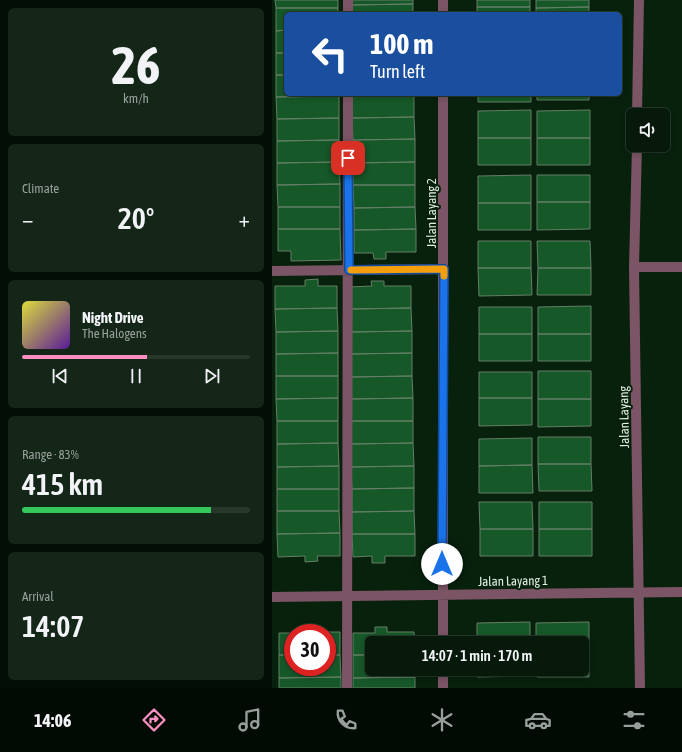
<!DOCTYPE html>
<meta charset="utf-8">
<style>
:root{--surface:#06190a;--page:#142618;--text:#f1f3f6;--muted:#98a09c;--line:#27382b;--accent:#fc8fc1}
body{margin:0;font-family:"Asap Condensed",sans-serif;background:var(--page);color:var(--text);height:100vh;display:flex;flex-direction:column;font-size:15px;white-space:nowrap}
*{box-sizing:border-box;margin:0}
p{font-size:13px;color:var(--muted)}
.icon{flex:none;width:22px;height:22px;fill:none;stroke:currentColor;stroke-width:2;stroke-linecap:round;stroke-linejoin:round}
.map{position:relative;flex:1;overflow:hidden}
.sheet{display:flex;flex-direction:column;gap:8px;padding:8px;background:#030e06;width:272px}
.sheet>*{flex:none}
.banner{position:absolute;left:12px;top:12px;width:338px;height:84px;border-radius:6px;box-shadow:0 2px 6px #0003,0 0 0 1px var(--line);background:#1a4fa0;color:#fff;overflow:hidden}
.buttons{position:absolute;left:354px;top:108px;display:grid;gap:8px}
.buttons a{display:grid;place-items:center;width:44px;height:44px;border-radius:6px;background:var(--surface);box-shadow:0 2px 6px #0003,0 0 0 1px var(--line);font-size:20px}
.speed{position:absolute;left:12px;top:624px;display:flex;gap:8px;font-size:20px;font-weight:700;text-align:center}
.speed>*{display:grid;place-content:center;width:52px;height:52px;border-radius:50%;background:var(--surface);box-shadow:0 2px 6px #0003,0 0 0 1px var(--line);line-height:1}
.speed .limit{border:6px solid #d22;background:#fff;color:#111}
.pin{position:absolute;display:grid;place-items:center;width:34px;height:34px;color:#fff;margin:-17px;border-radius:8px;box-shadow:0 2px 6px #0006}
.me{position:absolute;width:44px;margin:-22px;rotate:0deg;stroke-linejoin:round;filter:drop-shadow(0 0 3px #0008)}
.turn{display:flex;align-items:center;gap:14px;height:84px;padding:0 20px;font-size:18px}
.turn .icon{width:52px;height:52px;stroke-width:2.5}
.turn b{display:block;font-size:28px;line-height:34px}
.big{font-size:30px;font-weight:600;line-height:1.1}
.sheet .widget{flex:1;display:flex;flex-direction:column;justify-content:center;gap:6px;min-width:0;padding:0 14px;border-radius:6px;background:var(--page)}
.sheet .dial{align-items:center;gap:0}
.dial b{font-size:52px;line-height:1}
.song{display:flex;align-items:center;gap:12px}
.cover{width:48px;height:48px;border-radius:6px;background:linear-gradient(135deg,hsl(60 70% 55%),hsl(270 70% 35%))}
.played{height:4px;border-radius:2px;background:linear-gradient(90deg,var(--accent) 55%,var(--line) 55%)}
.keys{display:flex;justify-content:space-around;direction:ltr}
.heat{display:flex;justify-content:space-between;align-items:center;font-size:22px;direction:ltr}
.charge{height:6px;border-radius:3px;background:linear-gradient(90deg,#34c759 83%,var(--line) 0)}
.trip{position:absolute;left:93px;top:636px;width:224px;height:40px;border-radius:6px;background:var(--surface);box-shadow:0 2px 6px #0003,0 0 0 1px var(--line);font-weight:600;line-height:40px;text-align:center}
.tab-bar{display:flex;height:64px;justify-content:space-around;align-items:center;background:#020a04;color:var(--muted)}
.tab-bar .icon{width:28px;height:28px}
.tab-bar .selected{color:var(--accent)}
.tab-bar b{font-size:18px;color:var(--text)}
main{display:flex;flex:1;min-height:0}
.map>svg:first-child{display:block}
.building{fill:#165828;stroke:#647f67}
.lines{fill:none;stroke-linecap:round;stroke-linejoin:round}
.service{stroke:#7b5465;stroke-width:10}
.minor{stroke:#7b5465;stroke-width:10}
.route-casing{stroke:#114b97;stroke-width:10}
.route{stroke:#1a73e8;stroke-width:7}
.slow{stroke:#f59e0b;stroke-width:7}
.labels{text-anchor:middle;dominant-baseline:central;stroke-width:4;stroke-linejoin:round;paint-order:stroke}
.street-label{font-size:13px;fill:#e1f0e3;stroke:#08210d}
</style>
<main>
<section class="sheet">
<div class="widget dial"><b>26</b><p>km/h</p></div>
<div class="widget"><p>Climate</p>
<div class="heat"><a>−</a><b class="big">20°</b><a>+</a></div>
</div>
<div class="widget">
<div class="song"><i class="cover"></i><div><b>Night Drive</b><p>The Halogens</p></div></div>
<div class="played"></div>
<div class="keys"><svg class="icon" aria-label="previous" viewBox="0 0 24 24"><path d="M18 5L8 12l10 7zM5 5v14"/></svg><svg class="icon" aria-label="pause" viewBox="0 0 24 24"><path d="M8 5v14M16 5v14"/></svg><svg class="icon" aria-label="next" viewBox="0 0 24 24"><path d="M6 5l10 7-10 7zM19 5v14"/></svg></div>
</div>
<div class="widget"><p>Range · 83%</p><b class="big">415 km</b><div class="charge"></div></div>
<div class="widget"><p>Arrival</p><b class="big">14:07</b></div>
</section>
<div class="map">
<svg width="410" height="688" viewBox="0 0 410 688">
<rect width="100%" height="100%" fill="#08210d"/>
<path class="building" d="M3 0H66V8H4Z
M79 0H141V4L79 5Z
M205 0H258V7H205Z
M264 0H317V7L264 8Z
M141 4V14H79V5Z
M205 7H258V14H205Z
M317 7V14H264V8Z
M4 8H66V14H14V30L4 31Z
M14 30V53H4V31Z
M4 53H14V75H4Z
M4 75H14V94H67V96L4 97Z
M80 94H142L80 95Z
M142 94V117L80 118V95Z
M206 94H259V102H206Z
M265 94H317V100H265Z
M67 96V118L5 119 4 97Z
M259 110V138H206V111Z
M318 110V138H265V111Z
M142 117 143 139 81 140 80 118Z
M67 118V140L5 141V119Z
M206 138H259V165H206Z
M265 138H318V165H265Z
M143 139V162L81 163V140Z
M67 140V162L5 163V141Z
M67 162 68 184 5 185V163Z
M143 162V185H81V163Z
M259 175V203H206V176Z
M265 175H318V202H265Z
M68 184V207H6L5 185Z
M81 185H143V207L82 208Z
M265 202H318V229L265 230Z
M206 203H259V230H206Z
M6 207H68V229H6Z
M143 207 144 229 82 230V208Z
M6 229H68L69 260 19 261V251H6Z
M144 229V252H114V259H102L101 253H82V230Z
M206 241H259V268H206Z
M265 241H318L319 268H266Z
M206 268H259L260 295 207 296Z
M266 268H319V295H265Z
M46 279V286H65V308L3 309V286H33V280Z
M99 281H112V286H139V308L78 309 77 287 100 286Z
M319 306V334H266V307Z
M207 307H260V334H207Z
M65 308 66 331 4 332 3 309Z
M139 308 140 331 78 332V309Z
M66 331V353L4 354V332Z
M140 331V353L78 354V332Z
M207 334H260V361H207Z
M266 334H319V361H266Z
M66 353V376H4V354Z
M140 353V376L78 377V354Z
M266 371H319V399H266Z
M207 372H260V398H207Z
M4 376H66V398L4 399Z
M140 376 141 398 79 399 78 377Z
M66 398V421H5L4 399Z
M141 398V421H79V399Z
M207 398H260V425L207 426Z
M266 399H319V426L266 427Z
M5 421H66V443L5 444Z
M79 421H141V443L79 444Z
M266 437H319V464H266Z
M260 438V465L207 466V439Z
M66 443 67 466 5 467V444Z
M141 443 142 466 79 467V444Z
M266 464H319L320 491H267Z
M260 465 261 493H207V466Z
M67 466V489H5V467Z
M142 466V488L80 489 79 467Z
M142 488V511L80 512V489Z
M5 489H67V511H5Z
M207 502H260L261 529H208Z
M267 502H320V529H267Z
M5 511H67L68 533 5 534Z
M142 511 143 534H80V512Z
M208 529H261V556H208Z
M267 529H320V556H267Z
M68 533V556H45L46 561 33 562V556L6 557 5 534Z
M80 534H143V556H113V563H100V556L81 557Z
M258 622V643H205V623Z
M317 622V650H310V643H264V623Z
M36 626H49V632H68V655H55V633H21V655H7V633H37Z
M103 627H115V632H142L143 643H100V655H81V633H103Z
M310 650H317V677H265V669H310Z
M7 655H21V667H55V655H68L69 677 7 678Z
M81 655H100V669H143V677L81 678Z
M205 669H258V676L205 677Z
M69 677V688H7V678Z
M143 677V688H81V678Z"/>
<g class="lines">
<path class="service" d="M76 0V14
M362 267H410
M0 271 172 269
M75 688 76 94"/>
<path class="minor" d="M171 0V14
M365 115 367 0
M365 145 362 267 368 688
M0 597 410 592
M171 643V94
M171 669V688"/>
</g>
<g class="lines">
<g class="route-casing">
<path id="route" d="M76 158 77 270 172 269 170 564"/>
</g>
<use href="#route" class="route"/>
<path class="slow" d="M79 270 172 269V276"/>
</g>
<g class="labels">
<g class="street-label">
<text transform="translate(159 213) rotate(-90)">Jalan Layang 2</text>
<text transform="translate(352 417) rotate(-91)">Jalan Layang</text>
<text transform="translate(241 581) rotate(-1)">Jalan Layang 1</text>
</g>
</g>
</svg>
<div class="buttons">
<a><svg class="icon" aria-label="sound" viewBox="0 0 24 24"><path d="M4 9h4l5-4v14l-5-4H4zM17 9q2 3 0 6"/></svg></a>
</div>
<div class="speed"><div class="limit">30</div></div>
<div class="pin" style="left:76px;top:158px;background:#d93025"><svg class="icon" aria-label="arrive" viewBox="0 0 24 24"><path d="M6 21V4h12l-3 4 3 4H6"/></svg></div>
<svg class="me" style="left:170px;top:564px" viewBox="-20 -20 40 40"><circle r="19" fill="#fff"/><path d="M0-13L10 11 0 6-10 11z" fill="#1a73e8"/></svg>
<div class="trip">14:07 · 1 min · 170 m</div>
<div class="banner">
<div class="turn"><svg class="icon" aria-label="left" viewBox="0 0 24 24"><path d="M17 20v-9H6M10 6l-5 5 5 5"/></svg><div><b>100 m</b>Turn left</div></div>
</div>
</div>
</main>
<nav class="tab-bar">
<b>14:06</b>
<svg class="icon selected" aria-label="directions" viewBox="0 0 24 24"><path d="M12 3l9 9-9 9-9-9zM9 14v-3h6M13 9l2 2-2 2"/></svg>
<svg class="icon" aria-label="music" viewBox="0 0 24 24"><path d="M9 18V5l10-2v13"/><circle cx="6" cy="18" r="3"/><circle cx="16" cy="16" r="3"/></svg>
<svg class="icon" aria-label="phone" viewBox="0 0 24 24"><path d="M5 4h4l2 5-3 2q2 4 5 5l2-3 5 2v4C11 20 4 13 5 4z"/></svg>
<svg class="icon" aria-label="climate" viewBox="0 0 24 24"><path d="M12 3v18M4 7l16 10M4 17L20 7"/></svg>
<svg class="icon" aria-label="car" viewBox="0 0 24 24"><path d="M5 17H2v-5l4-1 3-4h7l3 4 3 1v5h-3M9 17h6M6 11h13"/><circle cx="7" cy="17" r="2"/><circle cx="17" cy="17" r="2"/></svg>
<svg class="icon" aria-label="filters" viewBox="0 0 24 24"><path d="M4 7h16M4 17h16"/><circle cx="9" cy="7" r="2"/><circle cx="15" cy="17" r="2"/></svg>
</nav>
